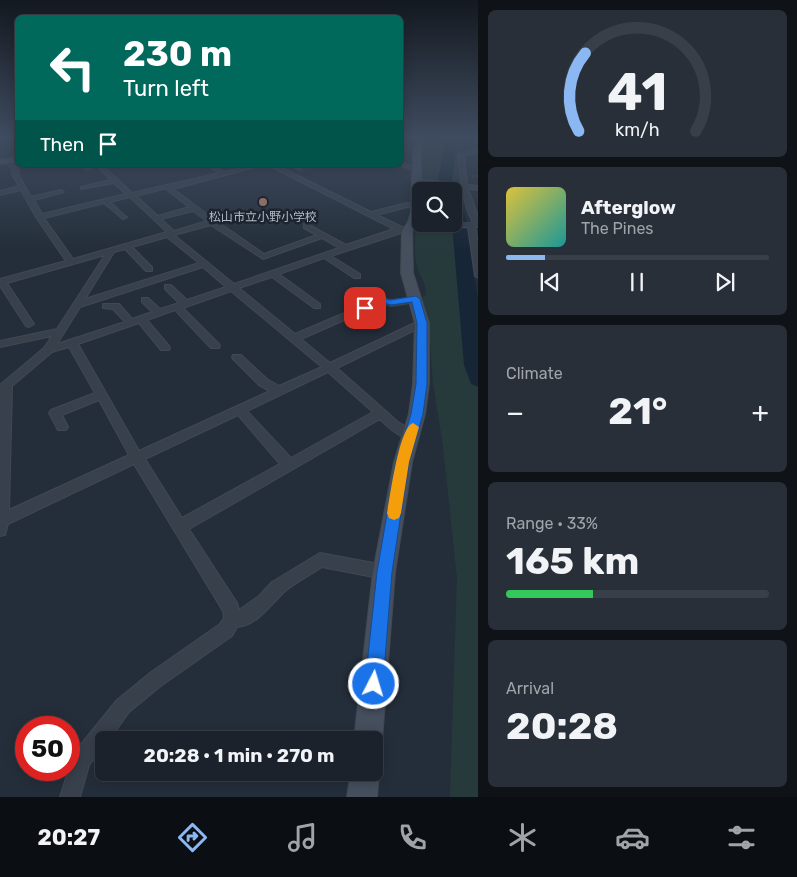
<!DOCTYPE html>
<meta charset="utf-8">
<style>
:root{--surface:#1b222c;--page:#282f38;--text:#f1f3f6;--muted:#a0a4a9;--line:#393f48;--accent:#8bb8f3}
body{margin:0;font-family:Rubik,"Noto Sans JP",sans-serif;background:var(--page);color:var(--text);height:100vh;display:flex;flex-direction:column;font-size:19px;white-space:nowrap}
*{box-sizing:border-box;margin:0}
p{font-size:16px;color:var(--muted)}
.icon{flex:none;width:28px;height:28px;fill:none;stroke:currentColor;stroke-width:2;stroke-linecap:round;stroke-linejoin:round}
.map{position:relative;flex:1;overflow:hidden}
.details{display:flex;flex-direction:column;gap:10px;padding:10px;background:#0f1318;width:319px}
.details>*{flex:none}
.top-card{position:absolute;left:15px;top:15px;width:388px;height:152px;border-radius:8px;box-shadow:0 2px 12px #0003,0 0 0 1px var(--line);background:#00695c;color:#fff;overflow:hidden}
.tools{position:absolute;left:412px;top:182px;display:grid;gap:10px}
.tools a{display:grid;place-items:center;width:50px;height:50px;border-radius:8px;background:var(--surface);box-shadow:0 2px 12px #0003,0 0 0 1px var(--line);font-size:25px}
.speed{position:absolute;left:15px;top:716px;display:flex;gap:10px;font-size:25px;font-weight:700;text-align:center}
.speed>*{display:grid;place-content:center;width:65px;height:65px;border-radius:50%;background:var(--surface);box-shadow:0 2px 12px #0003,0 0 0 1px var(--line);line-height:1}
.speed .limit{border:8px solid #d22;background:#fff;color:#111}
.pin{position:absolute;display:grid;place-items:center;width:42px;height:42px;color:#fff;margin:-21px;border-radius:10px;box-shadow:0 2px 8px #0006}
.me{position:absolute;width:55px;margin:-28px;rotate:5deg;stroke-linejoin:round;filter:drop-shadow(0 0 4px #0008)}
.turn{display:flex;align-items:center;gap:18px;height:105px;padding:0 25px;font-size:22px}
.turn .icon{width:65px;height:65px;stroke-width:2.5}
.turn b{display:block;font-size:35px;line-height:42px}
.then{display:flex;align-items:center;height:48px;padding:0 25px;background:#0003;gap:10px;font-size:19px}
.big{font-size:38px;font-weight:700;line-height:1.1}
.details .card{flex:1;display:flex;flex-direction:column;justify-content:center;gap:8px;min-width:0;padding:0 18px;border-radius:8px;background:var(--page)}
.details .dial{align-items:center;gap:0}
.dial svg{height:130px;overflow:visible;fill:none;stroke:var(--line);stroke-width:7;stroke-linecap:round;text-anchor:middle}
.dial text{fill:var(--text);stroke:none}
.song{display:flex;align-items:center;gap:15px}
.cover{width:60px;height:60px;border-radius:8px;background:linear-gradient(135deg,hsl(50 70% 55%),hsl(180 70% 35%))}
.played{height:5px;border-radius:2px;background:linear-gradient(90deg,var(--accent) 15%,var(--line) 15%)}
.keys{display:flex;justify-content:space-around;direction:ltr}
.heat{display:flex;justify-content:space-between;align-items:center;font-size:28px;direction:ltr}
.charge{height:8px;border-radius:4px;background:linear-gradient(90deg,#34c759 33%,var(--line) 0)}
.trip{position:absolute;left:95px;top:731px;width:288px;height:50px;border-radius:8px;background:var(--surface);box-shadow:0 2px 12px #0003,0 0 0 1px var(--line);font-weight:700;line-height:50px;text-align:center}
.dock{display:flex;height:80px;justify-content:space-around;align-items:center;background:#0b0e12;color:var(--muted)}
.dock .icon{width:35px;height:35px}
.dock .on{color:var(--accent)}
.dock b{font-size:22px;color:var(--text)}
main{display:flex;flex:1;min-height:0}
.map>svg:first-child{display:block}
.green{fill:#263a3b}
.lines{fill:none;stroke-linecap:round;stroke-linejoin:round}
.river{fill:#172637;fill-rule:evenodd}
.minor-casing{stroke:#404953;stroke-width:2}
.secondary-casing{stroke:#404953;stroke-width:2}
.path{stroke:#3e5354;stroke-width:1;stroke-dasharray:2 2;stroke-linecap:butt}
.minor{fill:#37404b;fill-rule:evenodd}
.secondary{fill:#454f5d;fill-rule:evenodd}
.wall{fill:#3c4956}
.shaded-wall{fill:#2d3946}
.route{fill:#1a73e8;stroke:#114b97}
.slow{fill:#f59e0b}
.education-dot{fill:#8d6e63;stroke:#1c252f;stroke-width:2}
.labels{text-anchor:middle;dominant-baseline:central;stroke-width:5;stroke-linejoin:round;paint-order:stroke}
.far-poi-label{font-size:12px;fill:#b3bbc6;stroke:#1c252f}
</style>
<main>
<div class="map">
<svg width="479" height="797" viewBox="0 0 479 797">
<rect width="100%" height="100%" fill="#242e3a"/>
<path class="green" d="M427 139H464L458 142 456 153 473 309 479 320 478 797H450L457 578 443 446 433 383 428 315 422 298 426 295C425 278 422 282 418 269 411 252 418 220 421 202V224H454V191H422V143Z"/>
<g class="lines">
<path class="river" d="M448 139H460L457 144 452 179 457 191 454 194V191H443L438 179 445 143Z
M454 199 459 200 466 217 479 306V387L471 384 464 365 452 224H454Z"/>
<g class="minor-casing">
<path id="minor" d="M479 148V151L464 156 467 185 479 186V190L468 189 479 219V227H475L479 247V278L475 276 468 227 412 228 408 226 412 224 473 223 467 209 461 188 415 181 418 179 461 184 458 155Z
M8 159 19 171 18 174 31 197 61 190 64 192 34 200 42 214 126 194 114 183 81 189V187L111 180 96 165H102L132 193 219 173 207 165H214L225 172 253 165H263L173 189 215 220 264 254 317 235 304 228V224H307L346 245 394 229 268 165H276L371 212 407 203 419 206 416 208 407 207 377 215 404 228V232L331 256 360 274V278H354L324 258 279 274 320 304V308H314L272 277 239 288 295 334 380 298 392 300 419 297V301L416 302 391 306 383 303 301 339 330 363 419 321H425V325L337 368 398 422 415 432 417 435 415 438C403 442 388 427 380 419L189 529 237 603 239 610 259 596 272 582 320 553 384 565 389 567 392 572 389 577 384 579 322 567C309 576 294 583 283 593 270 606 257 625 237 627L232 636 162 685 129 712 109 740H104V746L89 765 80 797H60L74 753 117 700 150 673 220 624 224 618 223 611 134 464 8 524 5 535 0 536V385L44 348 52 336 0 347V341L57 329 105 255 7 283 34 324 29 327 26 326 0 286V279L66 261 36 217 21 190 0 195V191L19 186 12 174 13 171 5 161ZM163 189H166L189 207 158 216 136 196ZM130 197 167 232 73 259 44 218 104 203 123 219 127 217 125 216 110 202ZM193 211 207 221 174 231 161 219ZM211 225 263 259 322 238 339 248 234 284 174 235ZM167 237 199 263 85 299 114 252 125 249 146 271H152V267L132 247ZM203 267 226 287 187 300 171 285H165V289L179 303 160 309 148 298H142V302L152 312 132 319 119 304H103V308L113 309 125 322 57 344 80 307ZM231 291 322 367 279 386 267 379 241 355H233L232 357 233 359 259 385 270 391 139 451 78 344 139 323 161 350H169L170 348 169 346 147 320 175 310 211 348H219L220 346 219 344 183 308ZM69 347 95 393 51 410 49 413 58 430H66L68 427 62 415 99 400 129 455 9 510 12 386 52 352ZM328 372 373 412 291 458 247 411ZM238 415 280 464 182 518 145 459Z
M400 161 419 169 420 170 417 172 400 165Z
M79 165H86L91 169 86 170Z"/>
</g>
<g class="secondary-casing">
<path id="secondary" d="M418 139H426L423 143 421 152V210L418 222 412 231 413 273 429 323V384L425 414 412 462 395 572 382 740 378 750 374 751V740H354L373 572 394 462 409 414 413 384 415 323 401 273 402 231 408 222 411 212 413 152Z
M18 157V162L0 164V160Z
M374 761 379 772 377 797H347L351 772H374Z"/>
</g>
<path class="path" d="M472 176H479"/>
<use href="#minor" class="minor"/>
<use href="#secondary" class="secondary"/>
</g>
<path class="wall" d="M286 165H327L301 172Z"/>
<path class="shaded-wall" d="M303 165H327L301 172V166Z"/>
<linearGradient id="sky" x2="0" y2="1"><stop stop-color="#141920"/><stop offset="0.55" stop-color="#3f4c60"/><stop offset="1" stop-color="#3f4c60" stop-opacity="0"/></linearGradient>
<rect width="479" height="251" fill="url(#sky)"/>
<path class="route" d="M416 296 420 299 427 323V384L423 414 409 462 392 572 383 684 380 690 374 693 367 690 365 684 377 572 396 462 411 414 416 384 417 323 412 302 391 305 383 303 365 311 360 308 383 298 391 300Z"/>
<path class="slow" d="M413 423 419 427 409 462 401 513 399 518 394 520 389 518 387 513C390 498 399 427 413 423Z"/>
<circle class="education-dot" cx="263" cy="202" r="5"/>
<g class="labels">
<g class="far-poi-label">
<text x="263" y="217">松山市立小野小学校</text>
</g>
</g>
</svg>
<div class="tools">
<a><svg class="icon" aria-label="search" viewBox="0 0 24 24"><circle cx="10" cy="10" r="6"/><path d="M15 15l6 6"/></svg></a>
</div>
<div class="speed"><div class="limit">50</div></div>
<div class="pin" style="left:365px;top:308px;background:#d93025"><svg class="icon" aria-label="arrive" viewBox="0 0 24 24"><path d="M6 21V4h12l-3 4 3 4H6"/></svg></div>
<svg class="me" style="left:374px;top:684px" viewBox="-20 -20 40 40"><circle r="17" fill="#1a73e8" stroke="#fff" stroke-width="3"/><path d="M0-11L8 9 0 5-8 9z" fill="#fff"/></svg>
<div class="trip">20:28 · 1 min · 270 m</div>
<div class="top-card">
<div class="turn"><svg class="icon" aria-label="left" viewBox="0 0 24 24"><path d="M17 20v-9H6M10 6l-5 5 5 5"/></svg><div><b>230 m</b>Turn left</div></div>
<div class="then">Then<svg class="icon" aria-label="arrive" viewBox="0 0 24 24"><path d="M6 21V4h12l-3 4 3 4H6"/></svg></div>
</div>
</div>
<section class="details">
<div class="card dial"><svg viewBox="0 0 100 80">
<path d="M14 69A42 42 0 1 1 86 69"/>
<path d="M14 69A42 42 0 0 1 18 21" stroke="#8bb8f3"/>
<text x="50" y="56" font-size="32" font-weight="700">41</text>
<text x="50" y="72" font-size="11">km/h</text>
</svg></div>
<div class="card">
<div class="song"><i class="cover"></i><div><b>Afterglow</b><p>The Pines</p></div></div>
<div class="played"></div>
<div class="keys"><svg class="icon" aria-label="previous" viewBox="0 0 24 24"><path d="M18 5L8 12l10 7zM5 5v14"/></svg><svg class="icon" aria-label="pause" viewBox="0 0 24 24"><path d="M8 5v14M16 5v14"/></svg><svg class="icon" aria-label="next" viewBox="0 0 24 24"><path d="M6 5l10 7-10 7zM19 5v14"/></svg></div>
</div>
<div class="card"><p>Climate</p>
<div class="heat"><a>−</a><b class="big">21°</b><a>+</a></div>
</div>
<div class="card"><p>Range · 33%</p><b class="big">165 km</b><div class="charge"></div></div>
<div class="card"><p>Arrival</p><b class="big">20:28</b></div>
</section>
</main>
<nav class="dock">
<b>20:27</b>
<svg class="icon on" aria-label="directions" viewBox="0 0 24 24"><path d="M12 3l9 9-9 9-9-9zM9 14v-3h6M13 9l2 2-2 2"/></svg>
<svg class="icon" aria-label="music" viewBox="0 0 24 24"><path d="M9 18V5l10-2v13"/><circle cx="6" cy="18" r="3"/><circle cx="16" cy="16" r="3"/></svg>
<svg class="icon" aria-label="phone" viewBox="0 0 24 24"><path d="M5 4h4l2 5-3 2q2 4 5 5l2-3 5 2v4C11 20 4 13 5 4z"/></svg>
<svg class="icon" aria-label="climate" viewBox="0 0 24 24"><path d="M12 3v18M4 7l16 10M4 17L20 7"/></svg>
<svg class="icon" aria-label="car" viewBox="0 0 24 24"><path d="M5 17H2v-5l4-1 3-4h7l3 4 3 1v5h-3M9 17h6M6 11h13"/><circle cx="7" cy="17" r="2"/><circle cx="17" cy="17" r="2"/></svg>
<svg class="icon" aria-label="filters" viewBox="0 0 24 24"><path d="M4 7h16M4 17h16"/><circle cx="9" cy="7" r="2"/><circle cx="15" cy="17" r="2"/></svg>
</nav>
